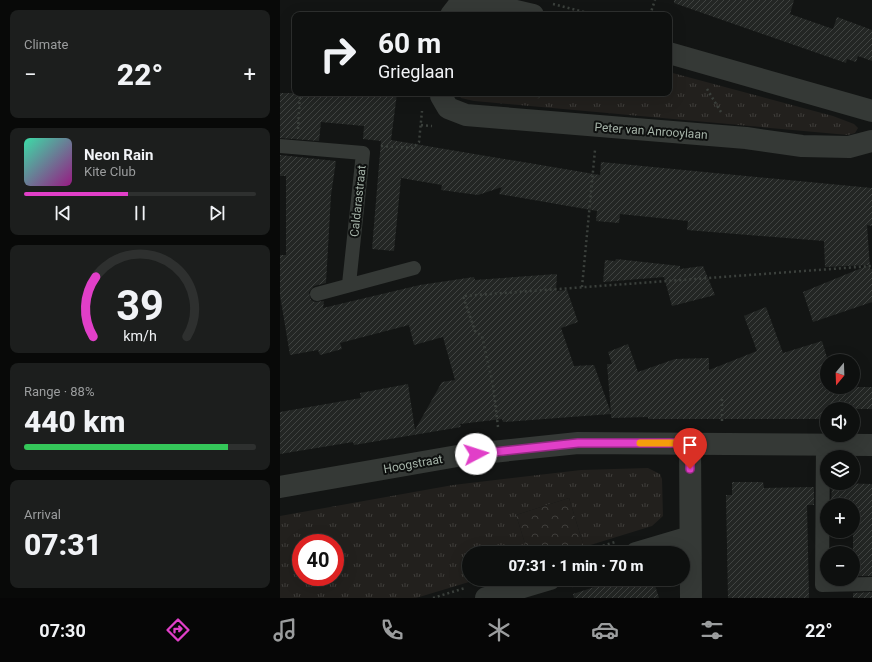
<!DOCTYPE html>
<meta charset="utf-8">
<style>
:root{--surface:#0e100f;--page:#1c1e1d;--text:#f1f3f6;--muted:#9b9d9e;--line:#2e302f;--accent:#e13fc8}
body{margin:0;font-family:Roboto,sans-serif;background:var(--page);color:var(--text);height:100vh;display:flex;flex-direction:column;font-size:15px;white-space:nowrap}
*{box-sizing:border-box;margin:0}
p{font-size:13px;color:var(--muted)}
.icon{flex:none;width:22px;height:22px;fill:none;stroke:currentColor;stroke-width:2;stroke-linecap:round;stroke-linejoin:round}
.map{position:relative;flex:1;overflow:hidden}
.drawer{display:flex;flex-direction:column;gap:10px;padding:10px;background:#080908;width:280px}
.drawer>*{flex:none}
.banner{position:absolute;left:12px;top:12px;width:380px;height:84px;border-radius:8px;box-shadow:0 4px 16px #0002,0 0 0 1px var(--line);background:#0e100f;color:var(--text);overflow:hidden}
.needle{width:26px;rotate:199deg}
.tools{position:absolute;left:540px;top:354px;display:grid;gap:8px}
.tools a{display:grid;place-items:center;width:40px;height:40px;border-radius:50%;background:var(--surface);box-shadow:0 4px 16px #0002,0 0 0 1px var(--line);font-size:20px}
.speed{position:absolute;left:12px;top:534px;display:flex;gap:8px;font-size:20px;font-weight:700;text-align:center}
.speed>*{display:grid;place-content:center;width:52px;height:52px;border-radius:50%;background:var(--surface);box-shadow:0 4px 16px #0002,0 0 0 1px var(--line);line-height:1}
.speed .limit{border:6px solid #d22;background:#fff;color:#111}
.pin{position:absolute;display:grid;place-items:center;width:34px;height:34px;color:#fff;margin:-41px -17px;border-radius:50% 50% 50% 0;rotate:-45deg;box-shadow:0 0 4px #0007}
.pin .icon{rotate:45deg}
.me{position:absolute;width:44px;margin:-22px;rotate:85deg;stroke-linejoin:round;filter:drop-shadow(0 0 3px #0008)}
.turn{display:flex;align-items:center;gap:14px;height:84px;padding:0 20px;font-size:18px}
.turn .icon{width:52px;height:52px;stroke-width:2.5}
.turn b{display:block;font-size:28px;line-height:34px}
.big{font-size:30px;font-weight:800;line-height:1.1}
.drawer .widget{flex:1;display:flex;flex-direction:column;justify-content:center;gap:6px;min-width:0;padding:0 14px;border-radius:8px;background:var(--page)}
.drawer .dial{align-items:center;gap:0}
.dial svg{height:104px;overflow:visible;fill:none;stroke:var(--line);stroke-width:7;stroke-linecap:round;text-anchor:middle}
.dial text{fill:var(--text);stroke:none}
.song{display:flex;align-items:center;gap:12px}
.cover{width:48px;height:48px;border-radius:6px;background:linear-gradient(135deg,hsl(160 70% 55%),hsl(310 70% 35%))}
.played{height:4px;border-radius:2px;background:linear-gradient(90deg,var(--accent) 45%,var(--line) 45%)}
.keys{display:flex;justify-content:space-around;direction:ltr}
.heat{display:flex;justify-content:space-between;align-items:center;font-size:22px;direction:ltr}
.charge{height:6px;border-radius:3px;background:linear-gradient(90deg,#34c759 88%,var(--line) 0)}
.trip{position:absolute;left:182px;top:546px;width:228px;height:40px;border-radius:20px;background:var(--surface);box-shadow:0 4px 16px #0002,0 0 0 1px var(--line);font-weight:800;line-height:40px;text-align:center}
.tabs{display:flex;height:64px;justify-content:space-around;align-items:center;background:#060606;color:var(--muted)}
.tabs .icon{width:28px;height:28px}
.tabs .selected{color:var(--accent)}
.tabs b{font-size:18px;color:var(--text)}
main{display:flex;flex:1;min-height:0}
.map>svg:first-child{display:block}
.grass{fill:url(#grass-tufts);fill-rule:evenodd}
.forest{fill:url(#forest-crowns)}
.building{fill:url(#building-hatch)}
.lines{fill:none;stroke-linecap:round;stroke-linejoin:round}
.path{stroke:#3b403c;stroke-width:2.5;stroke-dasharray:2 3;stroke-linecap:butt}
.service{stroke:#353936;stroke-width:14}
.minor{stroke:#353936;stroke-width:22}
.tertiary{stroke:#353936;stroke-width:22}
.route-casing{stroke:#922982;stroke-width:10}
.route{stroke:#e13fc8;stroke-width:7}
.slow{stroke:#f59e0b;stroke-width:7}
.labels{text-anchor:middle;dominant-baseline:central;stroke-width:4;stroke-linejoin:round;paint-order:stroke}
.street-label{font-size:12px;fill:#a6b4a9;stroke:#0e100f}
</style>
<main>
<section class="drawer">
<div class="widget"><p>Climate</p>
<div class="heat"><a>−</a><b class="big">22°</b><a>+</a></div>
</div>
<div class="widget">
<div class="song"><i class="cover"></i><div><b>Neon Rain</b><p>Kite Club</p></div></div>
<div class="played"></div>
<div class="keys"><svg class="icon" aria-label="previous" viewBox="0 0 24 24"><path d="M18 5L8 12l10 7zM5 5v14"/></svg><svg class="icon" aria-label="pause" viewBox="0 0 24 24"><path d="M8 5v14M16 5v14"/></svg><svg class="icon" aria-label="next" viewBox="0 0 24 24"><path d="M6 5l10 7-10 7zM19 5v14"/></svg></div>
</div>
<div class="widget dial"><svg viewBox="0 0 100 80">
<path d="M14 69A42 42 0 1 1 86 69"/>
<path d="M14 69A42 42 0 0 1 16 23" stroke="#e13fc8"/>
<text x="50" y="56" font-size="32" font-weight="700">39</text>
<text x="50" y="72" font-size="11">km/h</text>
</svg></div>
<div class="widget"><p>Range · 88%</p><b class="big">440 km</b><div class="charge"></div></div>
<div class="widget"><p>Arrival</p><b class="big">07:31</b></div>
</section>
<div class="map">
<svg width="592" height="598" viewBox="0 0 592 598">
<defs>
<pattern id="grass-tufts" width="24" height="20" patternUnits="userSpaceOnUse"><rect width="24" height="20" fill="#22201d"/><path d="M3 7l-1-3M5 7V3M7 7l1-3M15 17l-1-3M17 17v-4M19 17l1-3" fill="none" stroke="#3f3e3b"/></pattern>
<pattern id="forest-crowns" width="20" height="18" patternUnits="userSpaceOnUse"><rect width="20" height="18" fill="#22201d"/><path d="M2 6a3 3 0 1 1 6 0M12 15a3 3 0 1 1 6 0" fill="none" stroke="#3f3e3b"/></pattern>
<pattern id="building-hatch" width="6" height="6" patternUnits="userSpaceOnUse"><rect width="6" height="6" fill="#232624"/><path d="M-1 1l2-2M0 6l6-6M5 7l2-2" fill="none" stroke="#404341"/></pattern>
</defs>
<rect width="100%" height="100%" fill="#131514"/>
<path class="grass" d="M389 72 553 116 574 124 578 128 575 133 568 135 194 101 181 98 178 93H389Z
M368 468 380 474 382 479 383 516 372 526 304 547 289 498 236 515 248 553H189V579H199L136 598H0V516L173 485 301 470ZM21 543H55V577H21Z"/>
<path class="forest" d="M289 498 304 547 284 553H248L236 515Z"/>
<path class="building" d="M394 0H514L510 14 553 29 557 17 592 30V61L578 56 576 62 567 59 566 63 394 3Z
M0 93H117L111 140 320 175 321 162 592 188V226L587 225 590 269H592V302L533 322 523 292 589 265 545 267 544 241 407 230 408 221 340 214 339 223 316 221 317 211 219 194 222 187 198 195 161 190 162 185 121 178 114 251 92 249 101 141 83 139 84 126 41 122 39 141 0 138Z
M0 155 56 161 51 195 46 283 34 286 29 292 31 300 35 302 44 301 43 308 140 285 194 277 195 280 277 274 276 291 287 290 298 322 281 328 294 366 314 365 331 413 327 364H332L328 352 348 344 358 372 395 359 429 358V370L477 351 464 316 486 307 503 353 542 341 548 361 547 387H592V409H547V416H541V419H368V417L331 418V414L223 422 222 419 180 424 181 427 74 445 73 442 0 454V412L81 398 80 393 128 384 135 430 162 382 175 380 163 337 134 345 129 325 60 343 62 349 40 355 38 350 10 355 0 295V255H6V176H0Z
M336 259 400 266V269L423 266 435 295 392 306 384 277 323 282 325 260 335 261Z
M452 482H483L484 488 534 487V505H527L529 598H448L446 495H452Z
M552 483 592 484V576H573V505H551Z
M339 579H373L379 598H294L293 594Z
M592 592V598H573V593Z"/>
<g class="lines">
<path class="path" d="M273 4 316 15
M370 15 375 0
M427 89 441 112
M257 93 259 98
M141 125 152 126
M18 129 20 93
M101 146 133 148 139 142 142 111
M302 287 315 150
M442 421V396
M218 427 213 385 202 336 195 331 183 296 592 266
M299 553 335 542
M292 586 315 579
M153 598 185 588"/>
<path class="service" d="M0 146 83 153 69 284
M37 294 134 268
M543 444 542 585 592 584"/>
<path class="minor" d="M171 15 178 6 198 2 253 15
M389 53 592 111
M161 93V96L168 108 186 115 466 138 522 146 569 147 592 141
M410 443 411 598
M356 553 410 537
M206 598 270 579"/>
<path class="tertiary" d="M0 487 183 455 298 443 592 445"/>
</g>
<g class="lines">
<g class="route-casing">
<path id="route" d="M196 454 298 443H410V469"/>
</g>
<use href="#route" class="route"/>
<path class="slow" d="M360 443H409"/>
</g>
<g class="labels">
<g class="street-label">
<text transform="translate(371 131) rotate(4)">Peter van Anrooylaan</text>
<text transform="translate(78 201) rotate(-84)">Caldarastraat</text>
<text transform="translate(133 464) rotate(-10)">Hoogstraat</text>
</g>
</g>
</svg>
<div class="tools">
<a><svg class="needle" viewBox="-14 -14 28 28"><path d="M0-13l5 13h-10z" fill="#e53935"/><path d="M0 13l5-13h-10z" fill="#9b9d9e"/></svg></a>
<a><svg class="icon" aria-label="sound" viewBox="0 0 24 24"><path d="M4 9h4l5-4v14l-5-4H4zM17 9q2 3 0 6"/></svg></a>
<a><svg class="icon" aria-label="layers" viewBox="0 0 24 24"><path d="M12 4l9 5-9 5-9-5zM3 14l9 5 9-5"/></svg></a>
<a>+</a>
<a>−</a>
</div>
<div class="speed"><div class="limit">40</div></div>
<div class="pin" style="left:410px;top:469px;background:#d93025"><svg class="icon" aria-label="arrive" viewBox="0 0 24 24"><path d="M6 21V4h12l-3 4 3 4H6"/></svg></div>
<svg class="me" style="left:196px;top:454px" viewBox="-20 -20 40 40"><circle r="19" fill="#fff"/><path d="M0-13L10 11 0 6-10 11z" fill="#e13fc8"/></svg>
<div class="trip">07:31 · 1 min · 70 m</div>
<div class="banner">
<div class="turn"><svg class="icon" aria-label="right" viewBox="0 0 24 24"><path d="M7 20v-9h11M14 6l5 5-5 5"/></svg><div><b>60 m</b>Grieglaan</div></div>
</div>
</div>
</main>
<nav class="tabs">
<b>07:30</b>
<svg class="icon selected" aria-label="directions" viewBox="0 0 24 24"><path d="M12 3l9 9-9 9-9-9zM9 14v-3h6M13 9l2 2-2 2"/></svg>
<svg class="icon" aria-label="music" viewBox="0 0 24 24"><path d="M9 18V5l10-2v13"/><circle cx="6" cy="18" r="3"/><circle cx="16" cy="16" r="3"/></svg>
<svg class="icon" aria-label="phone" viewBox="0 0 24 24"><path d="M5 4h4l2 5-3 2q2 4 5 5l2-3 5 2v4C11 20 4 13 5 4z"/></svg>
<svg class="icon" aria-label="climate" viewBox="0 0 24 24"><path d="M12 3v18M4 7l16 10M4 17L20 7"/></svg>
<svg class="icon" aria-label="car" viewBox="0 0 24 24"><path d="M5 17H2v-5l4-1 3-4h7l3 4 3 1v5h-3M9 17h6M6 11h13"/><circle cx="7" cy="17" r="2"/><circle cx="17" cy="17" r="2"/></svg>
<svg class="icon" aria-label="filters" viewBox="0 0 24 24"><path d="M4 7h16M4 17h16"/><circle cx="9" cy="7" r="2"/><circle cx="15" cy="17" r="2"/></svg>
<b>22°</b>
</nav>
